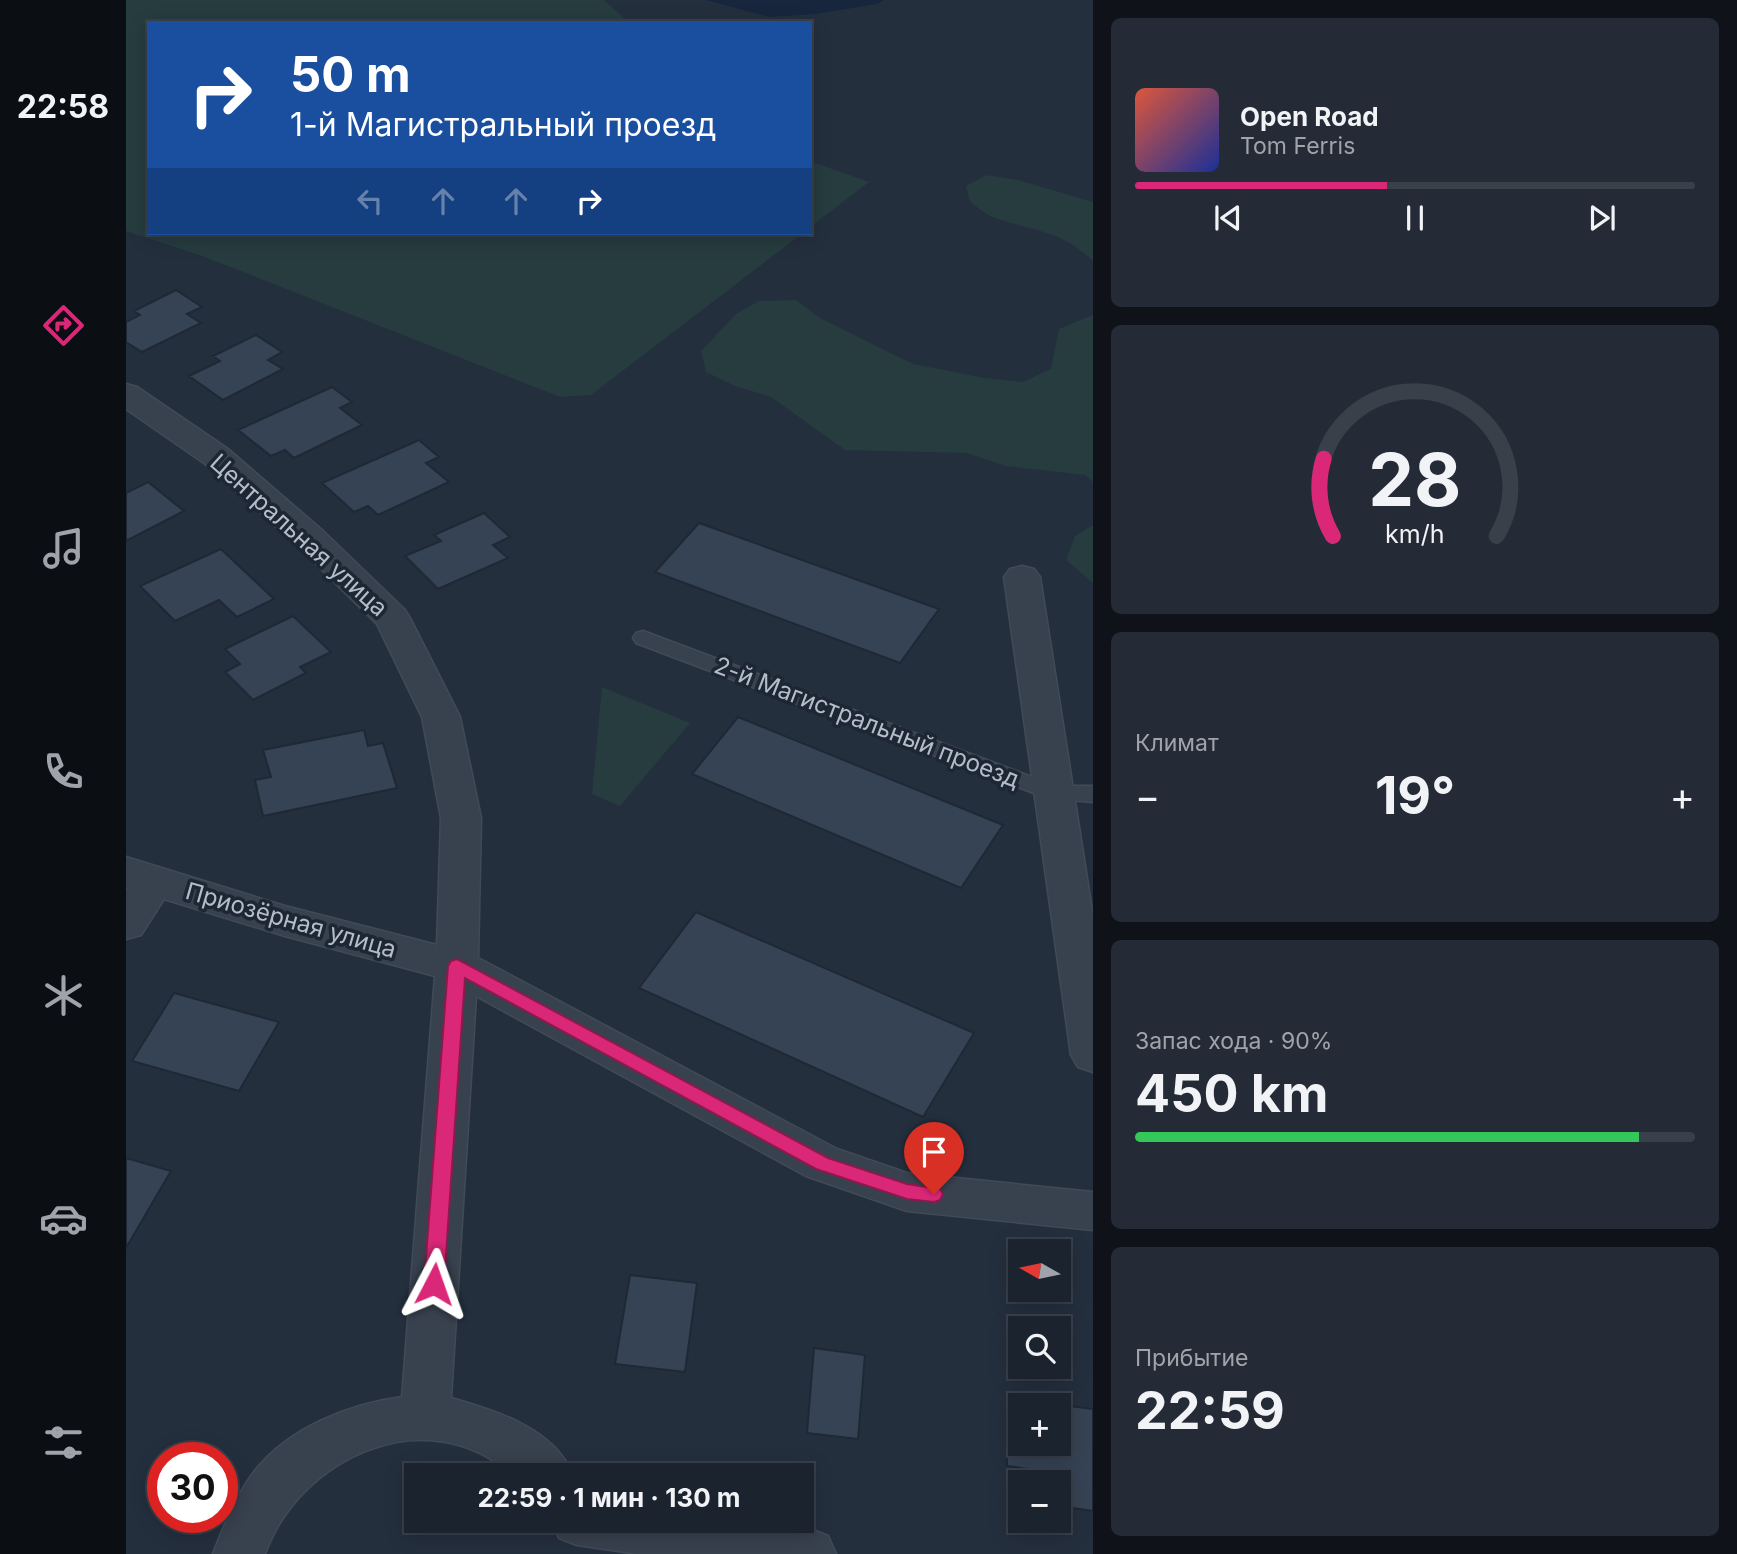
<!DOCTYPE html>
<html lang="ru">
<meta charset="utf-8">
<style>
:root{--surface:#1b232e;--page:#242b36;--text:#f1f3f6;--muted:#a0a4aa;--line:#39404a;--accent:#db2777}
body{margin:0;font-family:Inter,sans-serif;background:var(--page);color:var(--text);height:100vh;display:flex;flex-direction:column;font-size:26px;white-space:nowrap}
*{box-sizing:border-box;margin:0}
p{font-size:23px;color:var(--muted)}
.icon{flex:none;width:38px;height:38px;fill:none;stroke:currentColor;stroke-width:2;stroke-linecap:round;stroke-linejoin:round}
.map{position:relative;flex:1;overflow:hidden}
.side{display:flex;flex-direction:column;gap:18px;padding:18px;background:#0f1319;width:644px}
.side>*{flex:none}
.hud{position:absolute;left:21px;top:21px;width:665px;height:214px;border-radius:0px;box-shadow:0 4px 18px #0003,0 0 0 2px var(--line);background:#1a4fa0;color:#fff;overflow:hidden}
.needle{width:46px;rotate:279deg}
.tools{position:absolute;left:882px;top:1239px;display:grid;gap:14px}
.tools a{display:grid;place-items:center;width:63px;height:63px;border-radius:0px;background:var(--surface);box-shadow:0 4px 18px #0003,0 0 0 2px var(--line);font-size:35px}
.speed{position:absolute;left:21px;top:1442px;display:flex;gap:14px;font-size:35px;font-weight:700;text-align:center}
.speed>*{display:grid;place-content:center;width:91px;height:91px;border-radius:50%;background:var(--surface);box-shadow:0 4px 18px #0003,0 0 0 2px var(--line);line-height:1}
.speed .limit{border:10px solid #d22;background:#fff;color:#111}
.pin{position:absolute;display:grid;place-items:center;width:60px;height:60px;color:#fff;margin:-72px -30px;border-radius:50% 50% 50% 0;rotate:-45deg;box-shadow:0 0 7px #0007}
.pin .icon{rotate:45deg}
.me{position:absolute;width:77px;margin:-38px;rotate:4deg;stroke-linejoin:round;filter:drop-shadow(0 0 5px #0008)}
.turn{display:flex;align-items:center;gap:24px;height:147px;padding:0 28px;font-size:32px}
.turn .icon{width:91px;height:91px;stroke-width:2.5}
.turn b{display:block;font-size:49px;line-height:60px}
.lanes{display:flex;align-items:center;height:66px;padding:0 28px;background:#0003;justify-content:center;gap:35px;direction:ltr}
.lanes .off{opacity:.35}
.big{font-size:52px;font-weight:700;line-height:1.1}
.side .widget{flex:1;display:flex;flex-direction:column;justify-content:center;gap:10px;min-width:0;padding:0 24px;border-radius:10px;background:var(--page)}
.side .dial{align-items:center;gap:0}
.dial svg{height:182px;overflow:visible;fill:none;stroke:var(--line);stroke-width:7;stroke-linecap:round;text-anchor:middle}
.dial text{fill:var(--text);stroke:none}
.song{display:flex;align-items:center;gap:21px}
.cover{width:84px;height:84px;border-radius:10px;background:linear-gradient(135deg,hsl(10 70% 55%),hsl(230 70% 35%))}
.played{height:7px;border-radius:4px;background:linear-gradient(90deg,var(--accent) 45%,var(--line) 45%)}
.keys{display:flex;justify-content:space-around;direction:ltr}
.heat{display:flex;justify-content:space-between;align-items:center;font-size:38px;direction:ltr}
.charge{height:10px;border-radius:5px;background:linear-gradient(90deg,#34c759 90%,var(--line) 0)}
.trip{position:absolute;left:278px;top:1463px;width:410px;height:70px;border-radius:0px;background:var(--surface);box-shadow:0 4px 18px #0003,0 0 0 2px var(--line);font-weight:700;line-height:70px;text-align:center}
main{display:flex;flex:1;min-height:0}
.tabs{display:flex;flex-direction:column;width:126px;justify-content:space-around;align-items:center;background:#0b0e12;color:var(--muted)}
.tabs .icon{width:49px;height:49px}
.tabs .selected{color:var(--accent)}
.tabs b{font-size:32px;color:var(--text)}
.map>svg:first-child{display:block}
.green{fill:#263c3f}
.water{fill:#17263c}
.building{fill:#364354;stroke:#1f2835;stroke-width:2;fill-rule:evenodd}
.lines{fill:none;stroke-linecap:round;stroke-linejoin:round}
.service-casing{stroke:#414a57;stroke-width:3}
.minor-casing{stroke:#414a57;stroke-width:3}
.service{fill:#38414e;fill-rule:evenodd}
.minor{fill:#38414e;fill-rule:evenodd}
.route{fill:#db2777;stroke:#8e194d;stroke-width:2}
.labels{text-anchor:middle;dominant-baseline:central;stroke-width:7;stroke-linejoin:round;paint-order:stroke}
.street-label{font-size:24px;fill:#b4bcc9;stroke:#1d2633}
</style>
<main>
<nav class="tabs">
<b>22:58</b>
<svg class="icon selected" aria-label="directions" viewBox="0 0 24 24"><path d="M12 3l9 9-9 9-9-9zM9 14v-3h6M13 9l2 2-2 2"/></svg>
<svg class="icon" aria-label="music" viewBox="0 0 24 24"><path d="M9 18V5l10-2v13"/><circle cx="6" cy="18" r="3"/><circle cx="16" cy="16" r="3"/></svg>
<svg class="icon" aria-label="phone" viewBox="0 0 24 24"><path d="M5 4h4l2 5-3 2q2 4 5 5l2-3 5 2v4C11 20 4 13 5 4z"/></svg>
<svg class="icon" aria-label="climate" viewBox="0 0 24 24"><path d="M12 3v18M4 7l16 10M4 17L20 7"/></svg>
<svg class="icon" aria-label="car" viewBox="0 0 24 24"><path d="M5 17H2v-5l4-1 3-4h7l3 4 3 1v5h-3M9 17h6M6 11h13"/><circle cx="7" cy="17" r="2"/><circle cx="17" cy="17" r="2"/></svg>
<svg class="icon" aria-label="filters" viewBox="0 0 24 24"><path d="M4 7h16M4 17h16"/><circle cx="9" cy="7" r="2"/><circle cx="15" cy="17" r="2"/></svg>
</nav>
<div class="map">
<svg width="967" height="1554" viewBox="0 0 967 1554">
<rect width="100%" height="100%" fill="#242f3e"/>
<path class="green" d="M0 0H478L504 23H23V233H677L465 395 434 397 79 257 0 231Z
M684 161 743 182 684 227Z
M860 175 892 180 967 202V261C933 228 906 232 867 217 859 214 851 207 844 202L840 186Z
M670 300 694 318 787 364 859 378 897 382 925 369 933 329 967 315V482L959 475 880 466 841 453 719 450 645 397 609 386 580 372 575 351 610 314 633 301Z
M967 525V583L940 560 949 536Z
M476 687 564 723 494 806 466 794Z"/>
<path class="water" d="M580 0H758L751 4 690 14 643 17Z"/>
<path class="building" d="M50 290 76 307 61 314 75 323 16 352 0 342V322L14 315 8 311Z
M130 335 156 352 142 360 157 369 97 400 63 376 94 361 87 356Z
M206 387 226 402 214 408 236 425 168 458 159 450 145 456 112 430Z
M293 440 313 457 300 463 323 482 252 515 242 506 228 512 196 483Z
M22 482 58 511 0 541V493Z
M358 513 384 537 367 545 382 558 312 589 279 556 315 541 308 535Z
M573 523 813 609 774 663 529 572Z
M95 549 148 599 111 617 93 600 49 621 14 586Z
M167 616 205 652 174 667 180 673 127 700 99 672 114 664 99 649Z
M612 717 877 825 835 888 566 774Z
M238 730 242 746 257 743 271 788 137 816 129 780 145 777 137 750Z
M570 912 848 1033 797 1117 513 988Z
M48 993 153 1022 113 1091 6 1061Z
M0 1158 45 1171 0 1248Z
M504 1275 571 1283 559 1372 489 1364Z
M688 1348 739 1355 732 1439 681 1433Z
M881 1398 967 1409V1511L933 1506V1482H902V1469L881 1466ZM894 1405H933V1444H894Z"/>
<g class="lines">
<g class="service-casing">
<path id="service" d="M517 631 930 786H967V802L921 798 510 643 507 638 510 633Z"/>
</g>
<g class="minor-casing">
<path id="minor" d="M0 384 11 387 102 449 197 531 279 610 284 618 334 717 355 818 352 958 711 1149 781 1173 967 1192V1230L781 1211 680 1176 350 996 325 1398C370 1411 428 1428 447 1475H386C302 1399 174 1456 139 1554H87C98 1525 110 1496 128 1472 162 1428 223 1404 276 1397L309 976 159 936 38 899 15 935 0 939V891L2 888 0 887V857L159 906 311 945 315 818 296 717 251 624 173 547 78 463 0 409Z
M896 566 908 569 914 577 967 917V1072L952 1067 945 1055 878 577 884 569Z
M425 1521H623L684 1529 702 1536 710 1554H512L451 1545 433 1538Z"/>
</g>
<use href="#service" class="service"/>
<use href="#minor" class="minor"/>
</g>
<path class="route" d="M331 959 702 1158 781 1184 814 1189 817 1194 814 1200 808 1202 781 1199 690 1169 339 978 318 1284 315 1291 308 1293 301 1291 298 1284 322 966 325 961Z"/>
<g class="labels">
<g class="street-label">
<text transform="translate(173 535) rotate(42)">Центральная улица</text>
<text transform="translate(741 722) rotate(21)">2-й Магистральный проезд</text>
<text transform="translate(165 920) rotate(16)">Приозёрная улица</text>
</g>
</g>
</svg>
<div class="tools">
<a><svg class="needle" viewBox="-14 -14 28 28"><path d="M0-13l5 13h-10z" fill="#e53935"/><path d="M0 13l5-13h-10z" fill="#a0a4aa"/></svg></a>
<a><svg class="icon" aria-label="search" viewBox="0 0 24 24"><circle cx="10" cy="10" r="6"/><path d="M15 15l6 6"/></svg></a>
<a>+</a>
<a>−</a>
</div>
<div class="speed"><div class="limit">30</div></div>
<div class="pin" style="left:808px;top:1194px;background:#d93025"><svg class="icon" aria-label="arrive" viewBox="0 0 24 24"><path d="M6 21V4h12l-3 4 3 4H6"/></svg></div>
<svg class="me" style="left:308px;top:1284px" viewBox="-20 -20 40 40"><path d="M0-17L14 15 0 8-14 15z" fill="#db2777" stroke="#fff" stroke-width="4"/></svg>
<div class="trip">22:59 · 1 мин · 130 m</div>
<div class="hud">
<div class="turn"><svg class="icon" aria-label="right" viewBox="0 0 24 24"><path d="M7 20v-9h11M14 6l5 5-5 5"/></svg><div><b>50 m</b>1-й Магистральный проезд</div></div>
<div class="lanes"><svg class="icon off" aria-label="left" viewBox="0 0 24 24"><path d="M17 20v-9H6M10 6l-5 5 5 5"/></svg><svg class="icon off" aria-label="ahead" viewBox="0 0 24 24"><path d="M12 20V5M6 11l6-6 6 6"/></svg><svg class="icon off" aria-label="ahead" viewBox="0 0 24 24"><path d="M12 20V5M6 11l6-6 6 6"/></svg><svg class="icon" aria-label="right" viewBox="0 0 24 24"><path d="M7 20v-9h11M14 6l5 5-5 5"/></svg></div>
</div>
</div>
<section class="side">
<div class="widget">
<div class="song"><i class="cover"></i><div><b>Open Road</b><p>Tom Ferris</p></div></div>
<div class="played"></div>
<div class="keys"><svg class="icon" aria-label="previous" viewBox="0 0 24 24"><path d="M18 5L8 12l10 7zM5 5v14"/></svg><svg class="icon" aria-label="pause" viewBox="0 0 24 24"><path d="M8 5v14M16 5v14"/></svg><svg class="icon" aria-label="next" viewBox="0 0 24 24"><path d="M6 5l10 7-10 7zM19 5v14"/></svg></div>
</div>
<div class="widget dial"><svg viewBox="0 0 100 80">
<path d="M14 69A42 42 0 1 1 86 69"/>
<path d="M14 69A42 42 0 0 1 10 35" stroke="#db2777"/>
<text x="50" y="56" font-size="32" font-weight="700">28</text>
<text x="50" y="72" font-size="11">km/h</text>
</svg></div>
<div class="widget"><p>Климат</p>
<div class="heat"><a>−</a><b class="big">19°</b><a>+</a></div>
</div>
<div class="widget"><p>Запас хода · 90%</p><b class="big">450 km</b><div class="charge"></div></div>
<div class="widget"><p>Прибытие</p><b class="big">22:59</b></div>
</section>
</main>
